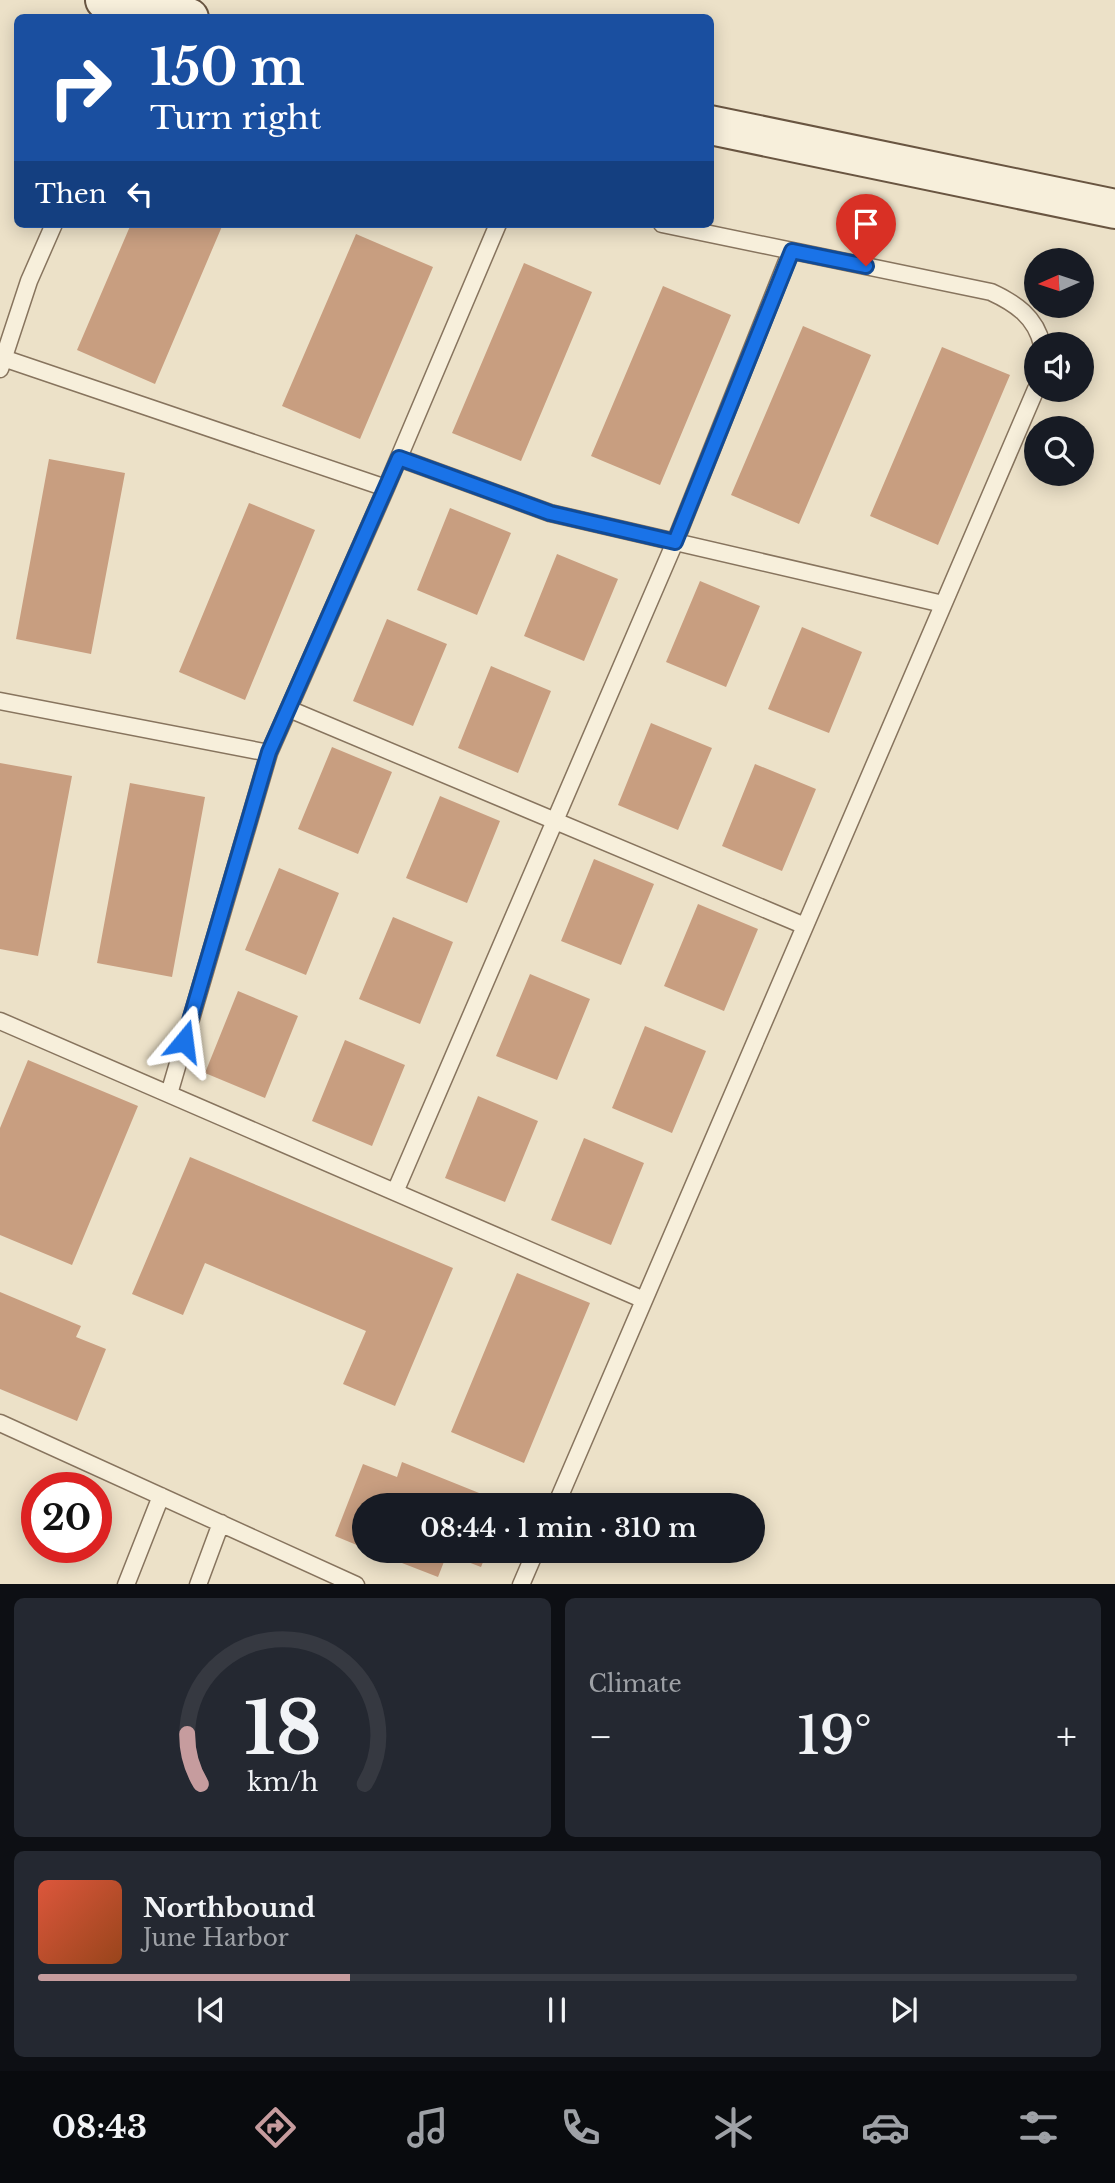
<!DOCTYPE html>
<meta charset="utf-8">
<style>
:root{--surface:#171b24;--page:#242831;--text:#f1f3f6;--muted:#9ea1a6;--line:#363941;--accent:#c69c9e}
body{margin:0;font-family:"Libre Baskerville",serif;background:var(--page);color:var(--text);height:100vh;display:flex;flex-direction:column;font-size:26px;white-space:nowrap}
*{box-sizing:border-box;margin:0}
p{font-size:23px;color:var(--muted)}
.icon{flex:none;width:38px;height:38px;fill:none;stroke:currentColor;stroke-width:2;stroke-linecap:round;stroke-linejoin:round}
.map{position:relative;height:1584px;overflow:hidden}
.drawer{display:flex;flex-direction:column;gap:14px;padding:14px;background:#0d0f14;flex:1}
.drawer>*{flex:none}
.guide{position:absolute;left:14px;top:14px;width:700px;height:214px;border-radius:10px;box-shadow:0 4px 18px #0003;background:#1a4fa0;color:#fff;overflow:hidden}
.needle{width:46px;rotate:267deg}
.tools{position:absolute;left:1024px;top:248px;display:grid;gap:14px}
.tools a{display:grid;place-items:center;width:70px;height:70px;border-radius:50%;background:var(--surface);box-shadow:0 4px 18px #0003;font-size:35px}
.speed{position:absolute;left:21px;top:1472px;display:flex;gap:14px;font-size:35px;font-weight:700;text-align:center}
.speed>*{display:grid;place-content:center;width:91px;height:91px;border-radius:50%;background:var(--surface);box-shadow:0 4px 18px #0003;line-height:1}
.speed .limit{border:10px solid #d22;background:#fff;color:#111}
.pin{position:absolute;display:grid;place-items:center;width:60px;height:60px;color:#fff;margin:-72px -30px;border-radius:50% 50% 50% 0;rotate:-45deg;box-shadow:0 0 7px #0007}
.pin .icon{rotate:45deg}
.me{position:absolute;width:77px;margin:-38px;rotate:16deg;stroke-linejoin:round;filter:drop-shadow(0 0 5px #0008)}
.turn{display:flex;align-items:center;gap:24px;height:147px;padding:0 21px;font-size:32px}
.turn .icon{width:91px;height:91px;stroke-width:2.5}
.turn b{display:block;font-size:49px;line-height:60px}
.then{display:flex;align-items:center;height:66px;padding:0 21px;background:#0003;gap:14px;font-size:26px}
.big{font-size:52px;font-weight:600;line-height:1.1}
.drawer .tile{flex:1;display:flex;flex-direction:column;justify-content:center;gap:10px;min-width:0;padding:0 24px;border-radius:10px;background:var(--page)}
.drawer .dial{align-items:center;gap:0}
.dial svg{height:182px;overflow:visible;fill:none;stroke:var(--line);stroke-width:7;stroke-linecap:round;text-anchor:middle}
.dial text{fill:var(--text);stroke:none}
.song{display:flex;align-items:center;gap:21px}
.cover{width:84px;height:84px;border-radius:10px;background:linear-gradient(135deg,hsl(10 70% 55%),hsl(20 70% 35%))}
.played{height:7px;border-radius:4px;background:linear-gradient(90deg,var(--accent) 30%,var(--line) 30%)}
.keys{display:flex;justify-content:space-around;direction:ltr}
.heat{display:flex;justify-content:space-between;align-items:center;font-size:38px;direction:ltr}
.drawer .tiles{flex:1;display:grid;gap:14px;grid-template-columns:1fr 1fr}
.tile:last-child{grid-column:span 2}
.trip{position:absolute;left:352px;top:1493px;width:413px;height:70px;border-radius:35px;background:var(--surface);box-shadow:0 4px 18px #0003;font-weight:600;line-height:70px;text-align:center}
.dock{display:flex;height:112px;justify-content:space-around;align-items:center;background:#090b0e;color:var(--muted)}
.dock .icon{width:49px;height:49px}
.dock .active{color:var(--accent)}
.dock b{font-size:32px;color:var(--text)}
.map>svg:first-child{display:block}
.building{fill:#c89e80}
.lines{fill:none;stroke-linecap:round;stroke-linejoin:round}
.service-casing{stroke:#87745e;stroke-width:19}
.secondary-casing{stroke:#695541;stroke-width:42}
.service{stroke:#f7efdb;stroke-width:16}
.secondary{stroke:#f7efdb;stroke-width:38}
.route-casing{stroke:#114b97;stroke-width:18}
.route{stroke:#1a73e8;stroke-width:12}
</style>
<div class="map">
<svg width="1115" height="1585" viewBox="0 0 1115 1585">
<rect width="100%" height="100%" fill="#ece1c8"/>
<path class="building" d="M131 224H223L155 384 77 350Z
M356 234 433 267 360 439 282 406Z
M524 263 592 292 521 461 452 433Z
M663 286 731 315 660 485 591 456Z
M803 326 871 355 799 524 731 495Z
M942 347 1010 375 938 545 870 516Z
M49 459 125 473 91 654 16 639Z
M249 503 315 530 245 700 179 672Z
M450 508 511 533 477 615 417 590Z
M557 554 618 579 584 661 524 636Z
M700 581 760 606 726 687 666 662Z
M387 619 447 644 413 726 353 701Z
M802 627 862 652 829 733 768 709Z
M491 666 551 691 518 773 458 748Z
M651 723 712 748 678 830 618 805Z
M332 747 392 772 358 854 298 829Z
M0 763 72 776 38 956 0 949Z
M755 764 816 789 782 871 722 846Z
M130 783 205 797 172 977 97 963Z
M440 796 500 821 467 903 406 878Z
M594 859 654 884 621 965 561 941Z
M279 868 339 893 306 975 245 950Z
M698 904 758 929 724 1011 664 986Z
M393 917 453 942 420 1024 359 999Z
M530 974 590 999 557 1080 496 1056Z
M238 991 298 1016 265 1098 205 1073Z
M645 1026 706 1051 672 1133 612 1108Z
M345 1040 405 1065 372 1146 312 1121Z
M28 1060 138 1106 72 1265 0 1235V1128Z
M478 1096 538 1121 505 1202 445 1178Z
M584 1138 644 1163 611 1245 551 1220Z
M190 1157 453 1268 395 1406 343 1384 366 1331 205 1263 183 1315 132 1294Z
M517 1273 590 1303 524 1463 451 1432Z
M0 1292 81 1326 76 1337 106 1349 77 1421 0 1389Z
M402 1462 509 1505H364V1548L335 1536 363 1464 397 1477Z
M488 1550 481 1567 447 1554 438 1577 371 1551Z"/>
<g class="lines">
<g class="service-casing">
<path id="service" d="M662 224 991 292C1015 303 1036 317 1042 345
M3 358 386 488
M0 369 29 281 54 224
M399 458 550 513 943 604
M0 701 269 753
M289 709 805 926
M0 1021 644 1300
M169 1094 269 753 386 488 498 224
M395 1192 675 542 791 251
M0 1423 356 1585
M556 1505 1036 389
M126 1585 161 1496
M198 1585 221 1523
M521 1585 536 1550"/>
</g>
<g class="secondary-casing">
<path id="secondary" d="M105 0 189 18
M710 125 1115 209"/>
</g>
<use href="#service" class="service"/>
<use href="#secondary" class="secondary"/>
</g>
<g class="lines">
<g class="route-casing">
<path id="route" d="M184 1041 269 752 399 458 550 513 675 542 792 251 866 266"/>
</g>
<use href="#route" class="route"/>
</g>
</svg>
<div class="tools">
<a><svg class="needle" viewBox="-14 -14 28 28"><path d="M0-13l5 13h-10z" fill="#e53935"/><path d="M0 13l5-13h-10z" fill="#9ea1a6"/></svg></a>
<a><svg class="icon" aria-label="sound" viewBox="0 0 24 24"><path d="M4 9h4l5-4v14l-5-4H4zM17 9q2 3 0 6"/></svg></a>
<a><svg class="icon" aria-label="search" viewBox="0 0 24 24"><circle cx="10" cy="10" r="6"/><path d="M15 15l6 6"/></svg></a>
</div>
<div class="speed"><div class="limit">20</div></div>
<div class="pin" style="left:866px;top:266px;background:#d93025"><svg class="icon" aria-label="arrive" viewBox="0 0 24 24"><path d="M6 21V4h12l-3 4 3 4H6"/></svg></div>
<svg class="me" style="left:184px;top:1041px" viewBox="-20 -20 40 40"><path d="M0-17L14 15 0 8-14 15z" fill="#1a73e8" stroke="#fff" stroke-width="4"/></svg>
<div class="trip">08:44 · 1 min · 310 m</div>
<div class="guide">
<div class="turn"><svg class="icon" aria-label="right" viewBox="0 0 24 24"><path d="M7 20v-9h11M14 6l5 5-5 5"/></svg><div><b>150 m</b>Turn right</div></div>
<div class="then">Then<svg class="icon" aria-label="left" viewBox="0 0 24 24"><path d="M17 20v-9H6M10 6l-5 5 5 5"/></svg></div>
</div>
</div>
<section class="drawer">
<div class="tiles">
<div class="tile dial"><svg viewBox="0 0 100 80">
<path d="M14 69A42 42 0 1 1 86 69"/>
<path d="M14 69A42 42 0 0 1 8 47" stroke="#c69c9e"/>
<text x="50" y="56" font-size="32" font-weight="700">18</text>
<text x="50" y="72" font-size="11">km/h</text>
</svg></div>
<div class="tile"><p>Climate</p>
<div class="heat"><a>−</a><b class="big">19°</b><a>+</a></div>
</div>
<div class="tile">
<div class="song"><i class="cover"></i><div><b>Northbound</b><p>June Harbor</p></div></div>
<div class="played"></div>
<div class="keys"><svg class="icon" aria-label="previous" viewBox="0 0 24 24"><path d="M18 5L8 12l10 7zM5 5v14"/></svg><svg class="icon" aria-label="pause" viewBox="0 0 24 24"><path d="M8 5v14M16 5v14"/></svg><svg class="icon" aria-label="next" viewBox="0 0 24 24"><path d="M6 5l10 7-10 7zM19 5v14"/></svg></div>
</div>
</div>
</section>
<nav class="dock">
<b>08:43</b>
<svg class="icon active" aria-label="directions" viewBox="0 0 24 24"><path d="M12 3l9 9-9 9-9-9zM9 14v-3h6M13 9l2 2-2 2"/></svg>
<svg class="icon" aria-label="music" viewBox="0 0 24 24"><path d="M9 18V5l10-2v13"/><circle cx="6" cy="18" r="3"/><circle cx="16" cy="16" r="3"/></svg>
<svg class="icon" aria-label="phone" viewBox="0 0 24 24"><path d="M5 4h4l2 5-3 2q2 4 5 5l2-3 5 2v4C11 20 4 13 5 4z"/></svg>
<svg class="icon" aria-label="climate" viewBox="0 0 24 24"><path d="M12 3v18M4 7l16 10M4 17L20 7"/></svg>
<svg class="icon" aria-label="car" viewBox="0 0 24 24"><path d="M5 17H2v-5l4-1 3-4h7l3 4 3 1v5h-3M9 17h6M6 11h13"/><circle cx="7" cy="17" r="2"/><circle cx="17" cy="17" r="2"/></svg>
<svg class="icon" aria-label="filters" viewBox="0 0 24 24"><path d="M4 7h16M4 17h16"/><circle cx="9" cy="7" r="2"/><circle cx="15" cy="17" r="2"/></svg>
</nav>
